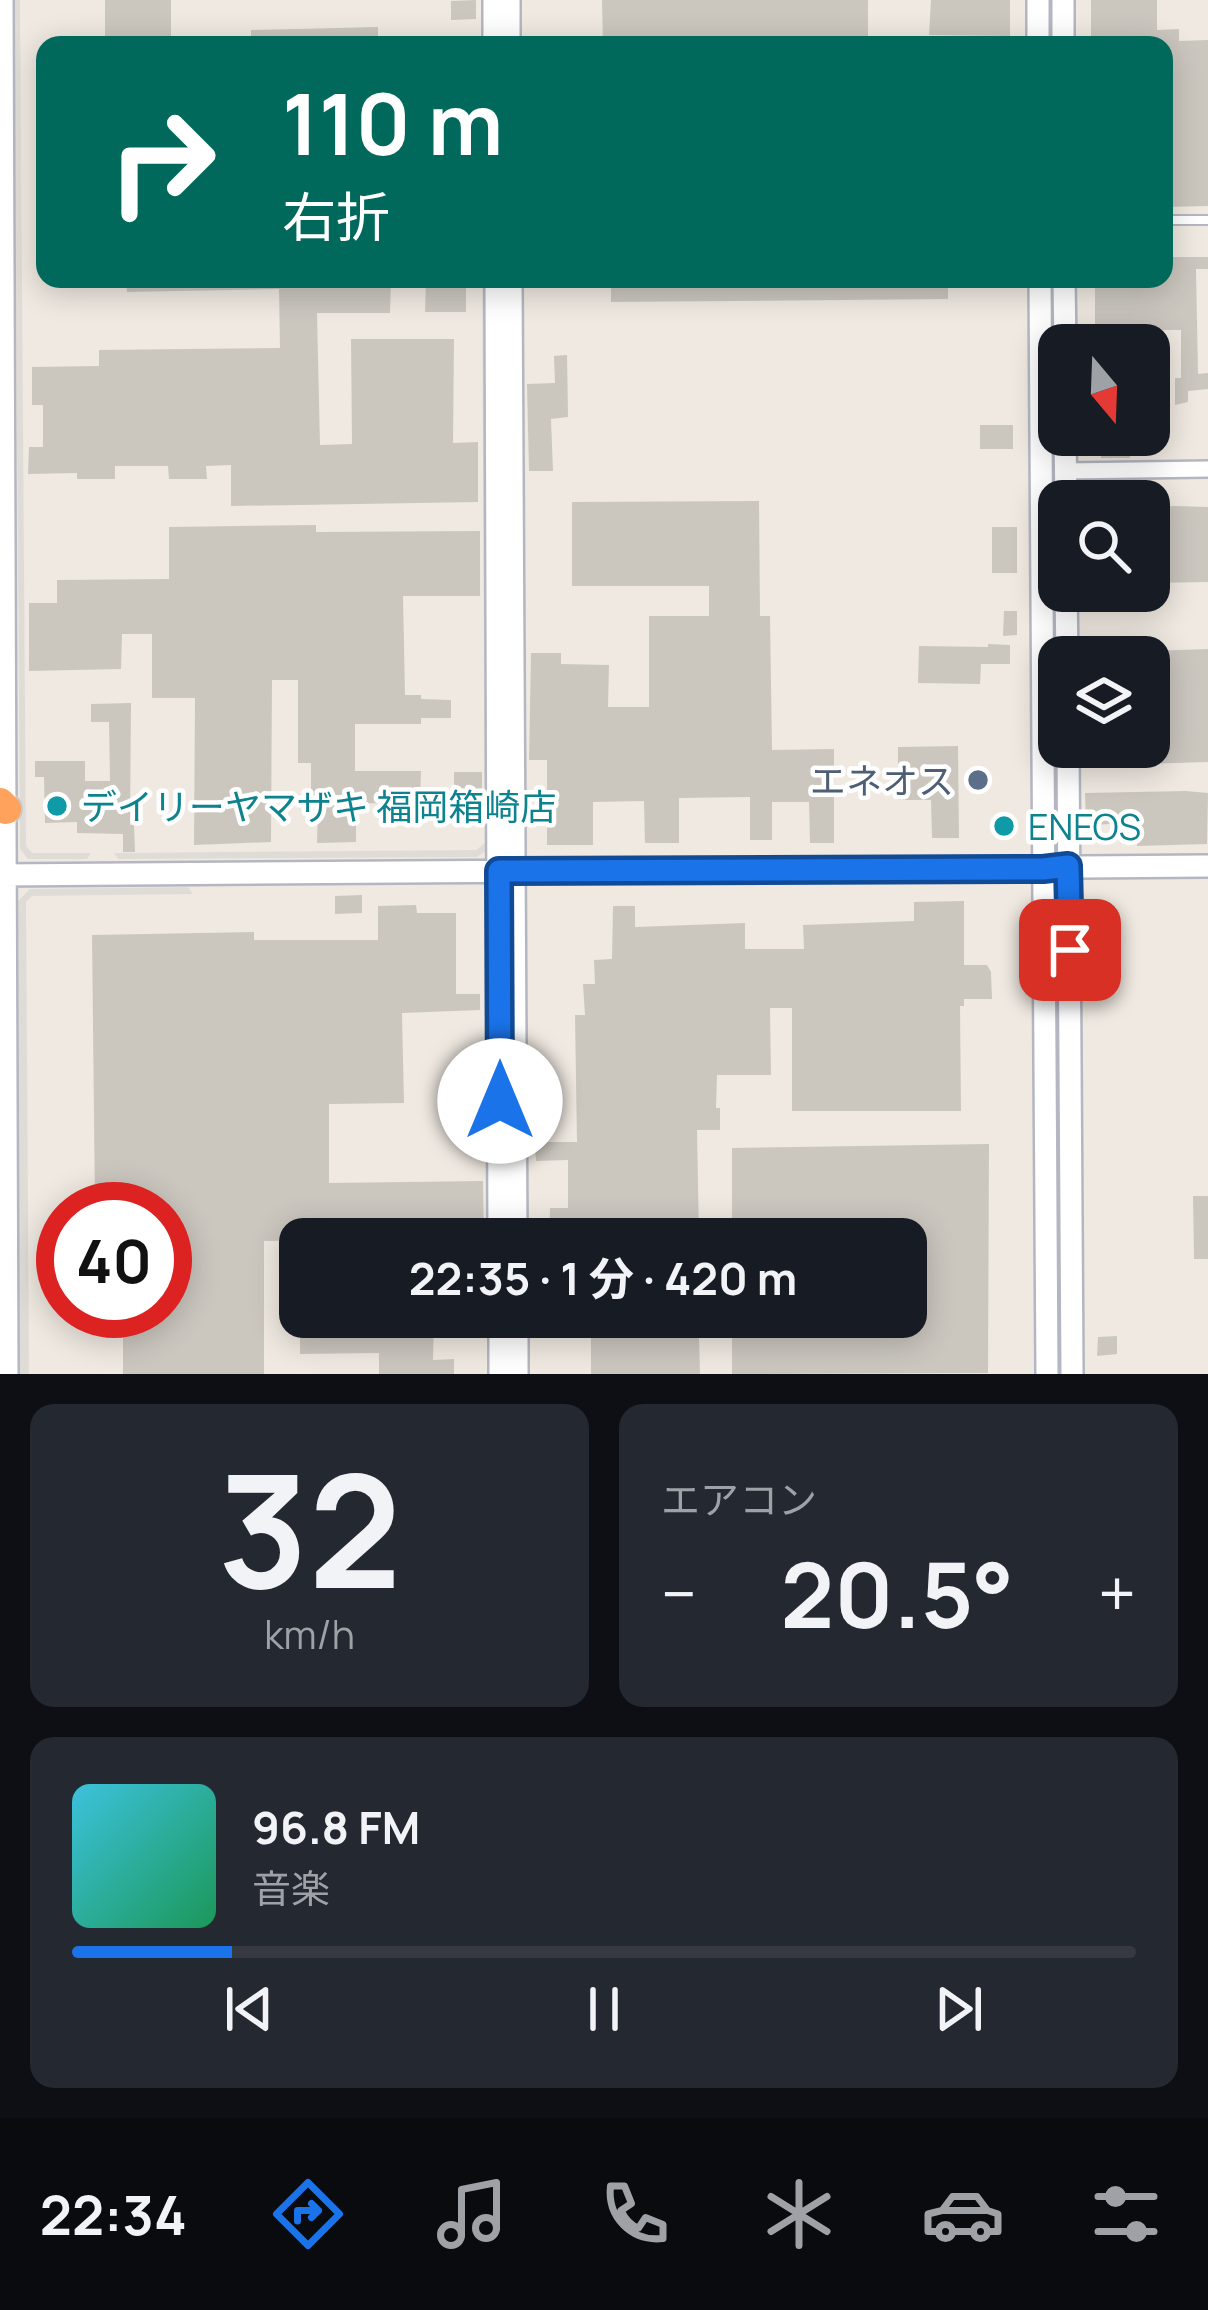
<!DOCTYPE html>
<html lang="ja">
<meta charset="utf-8">
<style>
:root{--surface:#171b24;--page:#242831;--text:#f1f3f6;--muted:#9ea1a6;--line:#363941;--accent:#1a73e8}
body{margin:0;font-family:Manrope,"Noto Sans JP",sans-serif;background:var(--page);color:var(--text);height:100vh;display:flex;flex-direction:column;font-size:45px;white-space:nowrap}
*{box-sizing:border-box;margin:0}
p{font-size:39px;color:var(--muted)}
.icon{flex:none;width:66px;height:66px;fill:none;stroke:currentColor;stroke-width:2;stroke-linecap:round;stroke-linejoin:round}
.map{position:relative;height:1374px;overflow:hidden}
.details{display:flex;flex-direction:column;gap:30px;padding:30px;background:#0d0f14;flex:1}
.details>*{flex:none}
.banner{position:absolute;left:36px;top:36px;width:1137px;height:252px;border-radius:24px;box-shadow:0 6px 30px #0003;background:#00695c;color:#fff;overflow:hidden}
.needle{width:78px;rotate:161deg}
.fabs{position:absolute;left:1038px;top:324px;display:grid;gap:24px}
.fabs a{display:grid;place-items:center;width:132px;height:132px;border-radius:24px;background:var(--surface);box-shadow:0 6px 30px #0003;font-size:60px}
.speed{position:absolute;left:36px;top:1182px;display:flex;gap:24px;font-size:60px;font-weight:700;text-align:center}
.speed>*{display:grid;place-content:center;width:156px;height:156px;border-radius:50%;background:var(--surface);box-shadow:0 6px 30px #0003;line-height:1}
.speed .limit{border:18px solid #d22;background:#fff;color:#111}
.pin{position:absolute;display:grid;place-items:center;width:102px;height:102px;color:#fff;margin:-51px;border-radius:24px;box-shadow:0 6px 18px #0006}
.me{position:absolute;width:132px;margin:-66px;rotate:0deg;stroke-linejoin:round;filter:drop-shadow(0 0 9px #0008)}
.turn{display:flex;align-items:center;gap:42px;height:252px;padding:0 48px;font-size:54px}
.turn .icon{width:156px;height:156px;stroke-width:2.5}
.turn b{display:block;font-size:84px;line-height:102px}
.big{font-size:90px;font-weight:700;line-height:1.1}
.details .tile{flex:1;display:flex;flex-direction:column;justify-content:center;gap:18px;min-width:0;padding:0 42px;border-radius:24px;background:var(--page)}
.details .dial{align-items:center;gap:0}
.dial b{font-size:156px;line-height:1}
.song{display:flex;align-items:center;gap:36px}
.cover{width:144px;height:144px;border-radius:18px;background:linear-gradient(135deg,hsl(190 70% 55%),hsl(150 70% 35%))}
.played{height:12px;border-radius:6px;background:linear-gradient(90deg,var(--accent) 15%,var(--line) 15%)}
.keys{display:flex;justify-content:space-around;direction:ltr}
.heat{display:flex;justify-content:space-between;align-items:center;font-size:66px;direction:ltr}
.details .tiles{flex:1;display:grid;gap:30px;grid-template-columns:1fr 1fr}
.tile:last-child{grid-column:span 2}
.trip{position:absolute;left:279px;top:1218px;width:648px;height:120px;border-radius:24px;background:var(--surface);box-shadow:0 6px 30px #0003;font-weight:700;line-height:120px;text-align:center}
.menu{display:flex;height:192px;justify-content:space-around;align-items:center;background:#090b0e;color:var(--muted)}
.menu .icon{width:84px;height:84px}
.menu .active{color:var(--accent)}
.menu b{font-size:54px;color:var(--text)}
.map>svg:first-child{display:block}
.plaza{fill:#dfdcd8}
.building{fill:#cbc7bf}
.lines{fill:none;stroke-linecap:round;stroke-linejoin:round}
.service-casing{stroke:#b4b7c1;stroke-width:12}
.minor-casing{stroke:#b4b7c1;stroke-width:20}
.tertiary-casing{stroke:#b4b7c1;stroke-width:26}
.motorway-casing{stroke:#c9c9c9;stroke-width:34}
.service{stroke:#fff;stroke-width:8}
.minor{stroke:#fff;stroke-width:15}
.tertiary{stroke:#fff;stroke-width:21}
.motorway{stroke:#ffa35c;stroke-width:30}
.route-casing{stroke:#114b97;stroke-width:30}
.route{stroke:#1a73e8;stroke-width:21}
.service-dot{fill:#5c6f8a;stroke:#fff;stroke-width:4.5}
.culture-dot{fill:#0f9aa8;stroke:#fff;stroke-width:4.5}
.labels{text-anchor:middle;dominant-baseline:central;stroke-width:9;stroke-linejoin:round;paint-order:stroke}
.service-label{font-size:36px;fill:#4e5e75;stroke:#fff;text-anchor:end}
.culture-label{font-size:36px;fill:#0d838f;stroke:#fff;text-anchor:start}
</style>
<div class="map">
<svg width="1208" height="1374" viewBox="0 0 1208 1374">
<rect width="100%" height="100%" fill="#efe9e1"/>
<path class="plaza" d="M14 0H20L26 846 32 853H91L87 859H28L20 849Z
M482 279H489V849L477 857 118 859 114 853 476 850 485 843Z
M188 887 193 894 32 896 26 902 29 1374H19L16 903 30 889Z"/>
<path class="building" d="M105 0H171V45H105Z
M476 0V19L451 20V1Z
M602 0H868V45H603Z
M931 0H1010V36L929 35Z
M1091 0H1157V30L1179 29V41L1208 40V206L1164 207V45H1091Z
M378 27V45H251V30Z
M1164 257H1208V269H1196L1198 374 1208 373V389L1188 391V402L1175 405V378H1181V330H1095V279H1164Z
M126 279H391L390 313H317L320 445 352 444 351 339H454L453 443 478 442V502L231 506V465L206 466 207 479H169L168 466H115V479H77V473L28 474 29 447H43V405H32V367L99 366V350L280 348 279 289 127 292Z
M426 279H466V312H425Z
M611 279H942V285L948 286V299L611 302Z
M567 355 568 417 551 419 553 471H529L527 384 555 383 554 356Z
M980 425H1013V449H980Z
M1101 438H1129L1130 458H1101Z
M1137 482V501H1108V483Z
M759 501 760 616H770L772 750 834 749V843H810L809 802H772V840H750V797L679 798V843H645L644 801 593 802V845H547V760H529L531 653H561V664L609 665 608 707H649V616H709V586H572V502Z
M1176 506 1208 507V582L1149 583V507Z
M316 525V532L480 531V596H403L405 695H421V699L451 700V718H421V724H355V771H421L420 804 356 803V842L317 843 318 804 311 803V763H298V680H272L271 842 194 845 195 698H152V634H122L121 669 29 671V603H57V580L169 579V527Z
M992 527H1017V573H992Z
M1004 611H1017V635L1003 636Z
M988 644 1010 645V664H981L980 684 918 683 919 646 988 647Z
M1208 649V762L1107 765V747H1149V651Z
M131 703 130 825 134 824 135 852H123V834L77 833V822L45 823 44 777H35V761H85V781H110L109 722H91V704Z
M958 746 959 838H932L931 800H898V747Z
M454 772H482V805L454 806Z
M1186 791 1208 793 1207 844 1137 846 1136 823 1086 825 1085 793Z
M1006 812 1018 824 1002 839 990 828Z
M362 895V913L335 914V896Z
M964 901V965H987L991 972 992 999H964V1006H960L961 1111H792V1008H770L771 1075H717L716 1108H720V1130H697L699 1239H549L550 1208H568V1160L536 1161 535 1142H577L575 1015H585L583 984H595L594 960 612 959 613 906H635V927L745 923V949H804L803 925 914 921V902Z
M416 905 417 913H456V994H480V1010L402 1013 404 1103 329 1104V1183L483 1181 484 1239 264 1241V1374H123V1311H165V1206L95 1207 92 935 254 932V940H378V906Z
M478 1066V1099L455 1100V1067Z
M989 1144 988 1373 732 1374V1317H906V1239H732V1148Z
M1193 1196H1208V1259H1194Z
M300 1317H434L433 1360 454 1359V1374H379V1353L300 1354Z
M699 1336 700 1374H591V1337Z
M1117 1336V1354L1097 1356 1098 1337Z"/>
<g class="lines">
<g class="service-casing">
<path id="service" d="M1164 220H1208"/>
</g>
<g class="minor-casing">
<path id="minor" d="M1066 471 1208 469"/>
</g>
<g class="tertiary-casing">
<path id="tertiary" d="M2 0 7 1374
M494 0V45
M509 0V45
M1038 0V45
M1063 0V45
M496 279 499 1239
M511 279 516 1239
M1040 279 1047 1374
M1064 279 1065 345
M1065 435 1066 501
M1066 591 1067 657
M1068 747 1072 1374
M0 875 1208 866
M500 1317V1374
M517 1317V1374"/>
</g>
<g class="motorway-casing">
<path id="motorway" d="M0 803 6 809"/>
</g>
<use href="#service" class="service"/>
<use href="#minor" class="minor"/>
<use href="#tertiary" class="tertiary"/>
<use href="#motorway" class="motorway"/>
</g>
<g class="lines">
<g class="route-casing">
<path id="route" d="M500 1101 499 871 1043 869 1068 866 1070 950"/>
</g>
<use href="#route" class="route"/>
</g>
<circle class="service-dot" cx="978" cy="780" r="12"/>
<g class="culture-dot">
<circle cx="57" cy="806" r="12"/>
<circle cx="1004" cy="826" r="12"/>
</g>
<g class="labels">
<g class="service-label">
<text x="954" y="780">エネオス</text>
</g>
<g class="culture-label">
<text x="81" y="806">デイリーヤマザキ 福岡箱崎店</text>
<text x="1028" y="826">ENEOS</text>
</g>
</g>
</svg>
<div class="fabs">
<a><svg class="needle" viewBox="-14 -14 28 28"><path d="M0-13l5 13h-10z" fill="#e53935"/><path d="M0 13l5-13h-10z" fill="#9ea1a6"/></svg></a>
<a><svg class="icon" aria-label="search" viewBox="0 0 24 24"><circle cx="10" cy="10" r="6"/><path d="M15 15l6 6"/></svg></a>
<a><svg class="icon" aria-label="layers" viewBox="0 0 24 24"><path d="M12 4l9 5-9 5-9-5zM3 14l9 5 9-5"/></svg></a>
</div>
<div class="speed"><div class="limit">40</div></div>
<div class="pin" style="left:1070px;top:950px;background:#d93025"><svg class="icon" aria-label="arrive" viewBox="0 0 24 24"><path d="M6 21V4h12l-3 4 3 4H6"/></svg></div>
<svg class="me" style="left:500px;top:1101px" viewBox="-20 -20 40 40"><circle r="19" fill="#fff"/><path d="M0-13L10 11 0 6-10 11z" fill="#1a73e8"/></svg>
<div class="trip">22:35 · 1 分 · 420 m</div>
<div class="banner">
<div class="turn"><svg class="icon" aria-label="right" viewBox="0 0 24 24"><path d="M7 20v-9h11M14 6l5 5-5 5"/></svg><div><b>110 m</b>右折</div></div>
</div>
</div>
<section class="details">
<div class="tiles">
<div class="tile dial"><b>32</b><p>km/h</p></div>
<div class="tile"><p>エアコン</p>
<div class="heat"><a>−</a><b class="big">20.5°</b><a>+</a></div>
</div>
<div class="tile">
<div class="song"><i class="cover"></i><div><b>96.8 FM</b><p>音楽</p></div></div>
<div class="played"></div>
<div class="keys"><svg class="icon" aria-label="previous" viewBox="0 0 24 24"><path d="M18 5L8 12l10 7zM5 5v14"/></svg><svg class="icon" aria-label="pause" viewBox="0 0 24 24"><path d="M8 5v14M16 5v14"/></svg><svg class="icon" aria-label="next" viewBox="0 0 24 24"><path d="M6 5l10 7-10 7zM19 5v14"/></svg></div>
</div>
</div>
</section>
<nav class="menu">
<b>22:34</b>
<svg class="icon active" aria-label="directions" viewBox="0 0 24 24"><path d="M12 3l9 9-9 9-9-9zM9 14v-3h6M13 9l2 2-2 2"/></svg>
<svg class="icon" aria-label="music" viewBox="0 0 24 24"><path d="M9 18V5l10-2v13"/><circle cx="6" cy="18" r="3"/><circle cx="16" cy="16" r="3"/></svg>
<svg class="icon" aria-label="phone" viewBox="0 0 24 24"><path d="M5 4h4l2 5-3 2q2 4 5 5l2-3 5 2v4C11 20 4 13 5 4z"/></svg>
<svg class="icon" aria-label="climate" viewBox="0 0 24 24"><path d="M12 3v18M4 7l16 10M4 17L20 7"/></svg>
<svg class="icon" aria-label="car" viewBox="0 0 24 24"><path d="M5 17H2v-5l4-1 3-4h7l3 4 3 1v5h-3M9 17h6M6 11h13"/><circle cx="7" cy="17" r="2"/><circle cx="17" cy="17" r="2"/></svg>
<svg class="icon" aria-label="filters" viewBox="0 0 24 24"><path d="M4 7h16M4 17h16"/><circle cx="9" cy="7" r="2"/><circle cx="15" cy="17" r="2"/></svg>
</nav>
